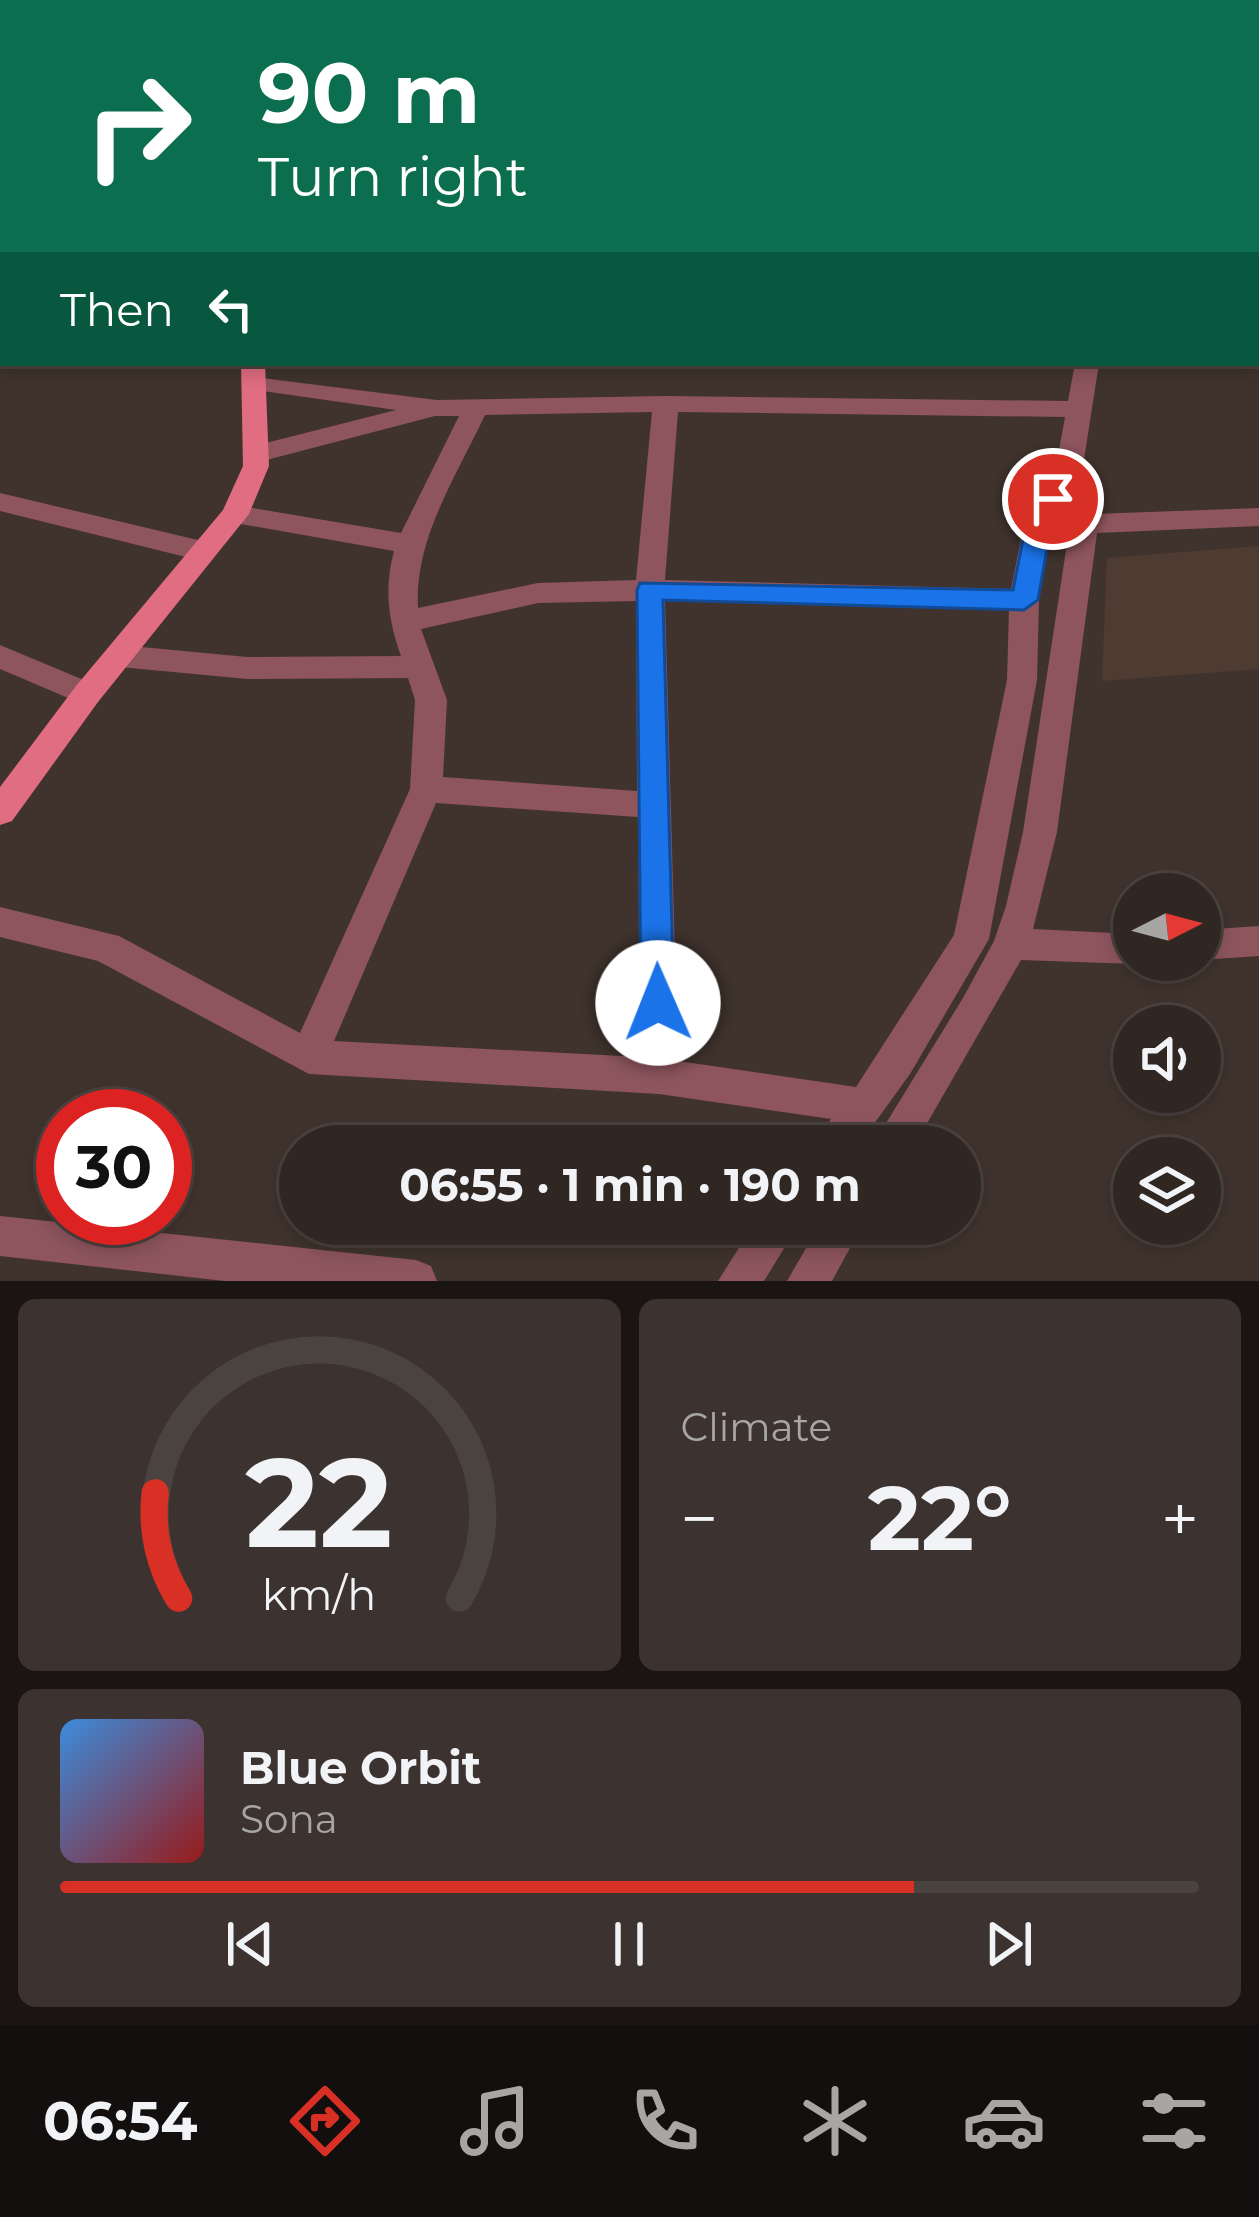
<!DOCTYPE html>
<meta charset="utf-8">
<style>
:root{--surface:#302622;--page:#3c322f;--text:#f1f3f6;--muted:#a8a5a5;--line:#4b4340;--accent:#d93025}
body{margin:0;font-family:Montserrat,sans-serif;background:var(--page);color:var(--text);height:100vh;display:flex;flex-direction:column;font-size:45px;white-space:nowrap}
*{box-sizing:border-box;margin:0}
p{font-size:39px;color:var(--muted)}
.icon{flex:none;width:66px;height:66px;fill:none;stroke:currentColor;stroke-width:2;stroke-linecap:round;stroke-linejoin:round}
.map{position:relative;height:1281px;overflow:hidden}
.sheet{display:flex;flex-direction:column;gap:18px;padding:18px;background:#1a1513;flex:1}
.sheet>*{flex:none}
.hud{position:absolute;left:0px;top:0px;width:1260px;height:366px;box-shadow:0 6px 18px #0003,0 0 0 3px var(--line);background:#0b6e4f;color:#fff;overflow:hidden}
.needle{width:78px;rotate:84deg}
.controls{position:absolute;left:1113px;top:873px;display:grid;gap:24px}
.controls a{display:grid;place-items:center;width:108px;height:108px;border-radius:50%;background:var(--surface);box-shadow:0 6px 18px #0003,0 0 0 3px var(--line);font-size:60px}
.speed{position:absolute;left:36px;top:1089px;display:flex;gap:24px;font-size:60px;font-weight:700;text-align:center}
.speed>*{display:grid;place-content:center;width:156px;height:156px;border-radius:50%;background:var(--surface);box-shadow:0 6px 18px #0003,0 0 0 3px var(--line);line-height:1}
.speed .limit{border:18px solid #d22;background:#fff;color:#111}
.pin{position:absolute;display:grid;place-items:center;width:102px;height:102px;color:#fff;margin:-51px;border:6px solid #fff;border-radius:50%;box-shadow:0 3px 12px #0007}
.me{position:absolute;width:132px;margin:-66px;rotate:359deg;stroke-linejoin:round;filter:drop-shadow(0 0 9px #0008)}
.turn{display:flex;align-items:center;gap:42px;height:252px;padding:0 60px;font-size:54px}
.turn .icon{width:156px;height:156px;stroke-width:2.5}
.turn b{display:block;font-size:84px;line-height:102px}
.then{display:flex;align-items:center;height:114px;padding:0 60px;background:#0003;gap:24px;font-size:45px}
.big{font-size:90px;font-weight:700;line-height:1.1}
.sheet .tile{flex:1;display:flex;flex-direction:column;justify-content:center;gap:18px;min-width:0;padding:0 42px;border-radius:18px;background:var(--page)}
.sheet .dial{align-items:center;gap:0}
.dial svg{height:312px;overflow:visible;fill:none;stroke:var(--line);stroke-width:7;stroke-linecap:round;text-anchor:middle}
.dial text{fill:var(--text);stroke:none}
.song{display:flex;align-items:center;gap:36px}
.cover{width:144px;height:144px;border-radius:18px;background:linear-gradient(135deg,hsl(210 70% 55%),hsl(0 70% 35%))}
.played{height:12px;border-radius:6px;background:linear-gradient(90deg,var(--accent) 75%,var(--line) 75%)}
.keys{display:flex;justify-content:space-around;direction:ltr}
.heat{display:flex;justify-content:space-between;align-items:center;font-size:66px;direction:ltr}
.sheet .tiles{flex:1;display:grid;gap:18px;grid-template-columns:1fr 1fr}
.tile:last-child{grid-column:span 2}
.trip{position:absolute;left:279px;top:1125px;width:702px;height:120px;border-radius:60px;background:var(--surface);box-shadow:0 6px 18px #0003,0 0 0 3px var(--line);font-weight:700;line-height:120px;text-align:center}
.tab-bar{display:flex;height:192px;justify-content:space-around;align-items:center;background:#130f0e;color:var(--muted)}
.tab-bar .icon{width:84px;height:84px}
.tab-bar .active{color:var(--accent)}
.tab-bar b{font-size:54px;color:var(--text)}
.map>svg:first-child{display:block}
.built{fill:#4e3b32}
.lines{fill:none;stroke-linecap:round;stroke-linejoin:round}
.minor{fill:#8e555d;fill-rule:evenodd}
.major{fill:#e16d82;fill-rule:evenodd}
.route{fill:#1a73e8;stroke:#114b97;stroke-width:3}
</style>
<div class="map">
<svg width="1259" height="1281" viewBox="0 0 1259 1281">
<rect width="100%" height="100%" fill="#40332d"/>
<path class="built" d="M1259 546V669L1102 681 1107 558Z"/>
<g class="lines">
<path class="minor" d="M906 0H925L927 3H908Z
M0 22H3V34H0Z
M0 55H3V67H0Z
M3 85V99L0 100V86Z
M1257 122H1259V134H1257Z
M1259 177V191L1257 192V178Z
M0 226H3V240H0Z
M1075 363H1099L1081 479 1094 514 1259 508V526L1097 533 1057 832 1033 929 1134 934V960H1146L1134 964 1021 960 914 1146H872L963 998 994 941 1006 906 1023 832 1070 524 1063 505 1053 520 1039 600 1037 680 989 939 910 1074 858 1146H815L831 1119 659 1094 309 1074 98 961 0 937V907L119 936 300 1033 410 789 415 700 408 678 247 679 120 667 109 664 105 656 109 648 120 645 247 657 401 656C388 620 384 588 394 551L235 523 221 514 235 505 401 533 459 416H435L255 463 242 454 246 448 396 410 256 390 247 388 243 382 247 376 437 400 666 396 1068 401ZM652 412 636 580 538 583 418 608C414 539 456 477 485 415ZM678 412 1065 417 1054 478 1025 519 1011 589 665 580ZM636 601 637 791 443 777 447 700 421 629 538 603ZM665 601 1009 610 1007 680 954 935 856 1087 678 1061ZM436 803 638 817 640 1057 334 1041Z
M0 493 202 541 216 551 202 561 0 511Z
M0 645 98 686 102 694 98 702 87 706 0 669Z
M1259 926V956L1200 960H1199L1200 930Z
M0 1216 416 1260 431 1266 437 1281H225L0 1256Z
M754 1224H799L764 1281H718Z
M820 1224H863L832 1281H787Z"/>
<path class="major" d="M178 0H211L213 3H180Z
M241 363H265L269 466 249 514 98 702 12 821 0 825V787L76 686 223 510 243 466Z"/>
</g>
<path class="route" d="M1053 491 1065 499 1052 520 1038 600 1024 610 663 600 674 1003 669 1013 658 1018 646 1013 641 1003 637 590 640 583 1013 590 1027 519 1044 493Z"/>
</svg>
<div class="controls">
<a><svg class="needle" viewBox="-14 -14 28 28"><path d="M0-13l5 13h-10z" fill="#e53935"/><path d="M0 13l5-13h-10z" fill="#a8a5a5"/></svg></a>
<a><svg class="icon" aria-label="sound" viewBox="0 0 24 24"><path d="M4 9h4l5-4v14l-5-4H4zM17 9q2 3 0 6"/></svg></a>
<a><svg class="icon" aria-label="layers" viewBox="0 0 24 24"><path d="M12 4l9 5-9 5-9-5zM3 14l9 5 9-5"/></svg></a>
</div>
<div class="speed"><div class="limit">30</div></div>
<div class="pin" style="left:1053px;top:499px;background:#d93025"><svg class="icon" aria-label="arrive" viewBox="0 0 24 24"><path d="M6 21V4h12l-3 4 3 4H6"/></svg></div>
<svg class="me" style="left:658px;top:1003px" viewBox="-20 -20 40 40"><circle r="19" fill="#fff"/><path d="M0-13L10 11 0 6-10 11z" fill="#1a73e8"/></svg>
<div class="trip">06:55 · 1 min · 190 m</div>
<div class="hud">
<div class="turn"><svg class="icon" aria-label="right" viewBox="0 0 24 24"><path d="M7 20v-9h11M14 6l5 5-5 5"/></svg><div><b>90 m</b>Turn right</div></div>
<div class="then">Then<svg class="icon" aria-label="left" viewBox="0 0 24 24"><path d="M17 20v-9H6M10 6l-5 5 5 5"/></svg></div>
</div>
</div>
<section class="sheet">
<div class="tiles">
<div class="tile dial"><svg viewBox="0 0 100 80">
<path d="M14 69A42 42 0 1 1 86 69"/>
<path d="M14 69A42 42 0 0 1 8 42" stroke="#d93025"/>
<text x="50" y="56" font-size="32" font-weight="700">22</text>
<text x="50" y="72" font-size="11">km/h</text>
</svg></div>
<div class="tile"><p>Climate</p>
<div class="heat"><a>−</a><b class="big">22°</b><a>+</a></div>
</div>
<div class="tile">
<div class="song"><i class="cover"></i><div><b>Blue Orbit</b><p>Sona</p></div></div>
<div class="played"></div>
<div class="keys"><svg class="icon" aria-label="previous" viewBox="0 0 24 24"><path d="M18 5L8 12l10 7zM5 5v14"/></svg><svg class="icon" aria-label="pause" viewBox="0 0 24 24"><path d="M8 5v14M16 5v14"/></svg><svg class="icon" aria-label="next" viewBox="0 0 24 24"><path d="M6 5l10 7-10 7zM19 5v14"/></svg></div>
</div>
</div>
</section>
<nav class="tab-bar">
<b>06:54</b>
<svg class="icon active" aria-label="directions" viewBox="0 0 24 24"><path d="M12 3l9 9-9 9-9-9zM9 14v-3h6M13 9l2 2-2 2"/></svg>
<svg class="icon" aria-label="music" viewBox="0 0 24 24"><path d="M9 18V5l10-2v13"/><circle cx="6" cy="18" r="3"/><circle cx="16" cy="16" r="3"/></svg>
<svg class="icon" aria-label="phone" viewBox="0 0 24 24"><path d="M5 4h4l2 5-3 2q2 4 5 5l2-3 5 2v4C11 20 4 13 5 4z"/></svg>
<svg class="icon" aria-label="climate" viewBox="0 0 24 24"><path d="M12 3v18M4 7l16 10M4 17L20 7"/></svg>
<svg class="icon" aria-label="car" viewBox="0 0 24 24"><path d="M5 17H2v-5l4-1 3-4h7l3 4 3 1v5h-3M9 17h6M6 11h13"/><circle cx="7" cy="17" r="2"/><circle cx="17" cy="17" r="2"/></svg>
<svg class="icon" aria-label="filters" viewBox="0 0 24 24"><path d="M4 7h16M4 17h16"/><circle cx="9" cy="7" r="2"/><circle cx="15" cy="17" r="2"/></svg>
</nav>
